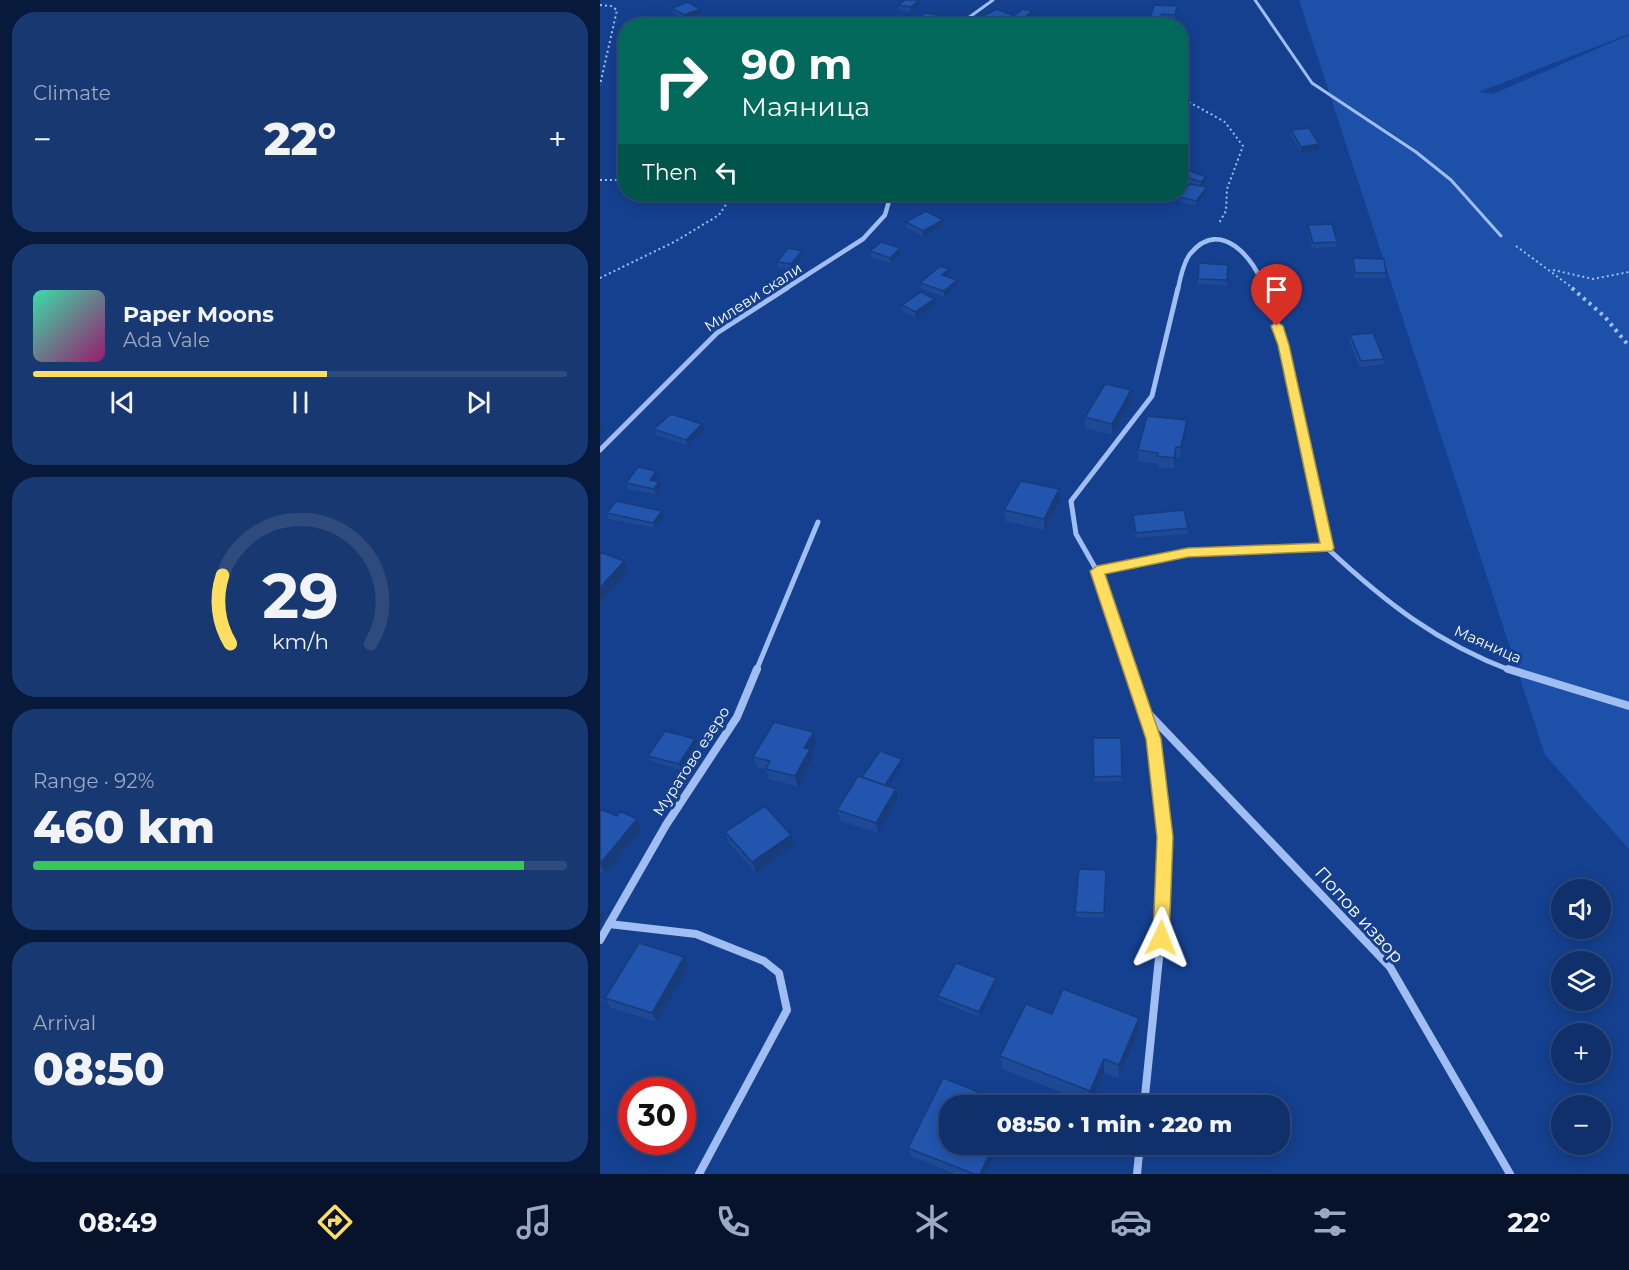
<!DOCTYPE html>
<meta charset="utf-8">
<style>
:root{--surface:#0f306b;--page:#183871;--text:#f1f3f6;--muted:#9ba9c1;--line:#2f4b7e;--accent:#ffde5f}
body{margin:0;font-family:Montserrat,sans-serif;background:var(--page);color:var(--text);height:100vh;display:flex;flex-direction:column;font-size:22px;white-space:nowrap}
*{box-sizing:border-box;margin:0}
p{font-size:20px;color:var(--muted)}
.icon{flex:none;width:33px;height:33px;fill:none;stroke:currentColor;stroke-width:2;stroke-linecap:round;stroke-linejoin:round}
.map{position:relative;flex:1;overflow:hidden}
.side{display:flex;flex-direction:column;gap:12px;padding:12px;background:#081a3b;width:600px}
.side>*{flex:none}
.top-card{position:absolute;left:18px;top:18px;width:570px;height:183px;border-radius:24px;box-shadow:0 3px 15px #0003,0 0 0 2px var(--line);background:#00695c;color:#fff;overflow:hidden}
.buttons{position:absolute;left:951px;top:879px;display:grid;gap:12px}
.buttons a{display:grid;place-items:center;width:60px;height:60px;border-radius:50%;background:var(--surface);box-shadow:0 3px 15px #0003,0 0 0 2px var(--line);font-size:30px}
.speed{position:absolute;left:18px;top:1077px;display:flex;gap:12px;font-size:30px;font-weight:700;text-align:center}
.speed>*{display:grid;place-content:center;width:78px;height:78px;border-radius:50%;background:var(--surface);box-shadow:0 3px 15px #0003,0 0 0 2px var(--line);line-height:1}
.speed .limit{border:9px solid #d22;background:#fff;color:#111}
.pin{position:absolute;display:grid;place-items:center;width:51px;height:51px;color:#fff;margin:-62px -26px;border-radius:50% 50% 50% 0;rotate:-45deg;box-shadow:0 0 6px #0007}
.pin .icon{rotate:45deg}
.me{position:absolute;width:66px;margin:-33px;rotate:2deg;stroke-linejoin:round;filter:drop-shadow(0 0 4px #0008)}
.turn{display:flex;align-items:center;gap:21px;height:126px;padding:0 24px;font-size:27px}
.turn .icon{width:78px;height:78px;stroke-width:2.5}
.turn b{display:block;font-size:42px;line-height:51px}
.then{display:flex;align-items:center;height:57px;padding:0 24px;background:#0003;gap:12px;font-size:22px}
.big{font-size:45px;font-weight:800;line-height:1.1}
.side .tile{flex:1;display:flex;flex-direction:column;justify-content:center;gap:9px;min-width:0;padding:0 21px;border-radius:24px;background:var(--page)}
.side .dial{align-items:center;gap:0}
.dial svg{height:156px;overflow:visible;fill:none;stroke:var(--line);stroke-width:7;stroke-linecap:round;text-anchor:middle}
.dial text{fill:var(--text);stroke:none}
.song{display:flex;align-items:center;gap:18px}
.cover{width:72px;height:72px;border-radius:9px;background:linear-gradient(135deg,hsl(160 70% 55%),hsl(320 70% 35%))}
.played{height:6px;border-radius:3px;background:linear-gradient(90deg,var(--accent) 55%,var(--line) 55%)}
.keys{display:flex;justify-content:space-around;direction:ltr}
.heat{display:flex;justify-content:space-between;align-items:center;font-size:33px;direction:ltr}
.charge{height:9px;border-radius:4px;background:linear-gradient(90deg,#34c759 92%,var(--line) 0)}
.trip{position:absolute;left:339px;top:1095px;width:351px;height:60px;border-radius:24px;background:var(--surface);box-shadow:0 3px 15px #0003,0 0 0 2px var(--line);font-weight:800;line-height:60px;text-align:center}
.tab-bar{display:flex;height:96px;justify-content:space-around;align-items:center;background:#06132b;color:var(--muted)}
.tab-bar .icon{width:42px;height:42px}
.tab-bar .active{color:var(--accent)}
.tab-bar b{font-size:27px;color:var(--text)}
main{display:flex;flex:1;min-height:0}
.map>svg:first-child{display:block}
.green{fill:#1c50a9}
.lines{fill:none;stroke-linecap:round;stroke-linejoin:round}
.path-far1{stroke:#a0bef1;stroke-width:2;stroke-dasharray:2 3;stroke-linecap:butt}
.path{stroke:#a0bef1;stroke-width:4;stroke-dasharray:3 4.5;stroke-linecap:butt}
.lane{stroke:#a0bef1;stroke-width:3}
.street-far2{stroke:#a0bef1;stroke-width:4.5}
.street-far1{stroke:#a0bef1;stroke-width:5}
.street{stroke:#a0bef1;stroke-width:8}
.wall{fill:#1d4996}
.shaded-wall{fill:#183c7a}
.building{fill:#2255ae;stroke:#183c7a;stroke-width:1.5}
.route{fill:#ffde5f;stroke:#a6903e;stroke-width:1.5}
.labels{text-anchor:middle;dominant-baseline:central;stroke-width:6;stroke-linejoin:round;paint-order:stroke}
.street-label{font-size:15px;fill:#fff;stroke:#14408f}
.near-street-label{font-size:18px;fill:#fff;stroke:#14408f}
</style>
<main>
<section class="side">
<div class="tile"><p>Climate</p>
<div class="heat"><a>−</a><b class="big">22°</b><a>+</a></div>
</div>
<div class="tile">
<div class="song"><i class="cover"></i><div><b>Paper Moons</b><p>Ada Vale</p></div></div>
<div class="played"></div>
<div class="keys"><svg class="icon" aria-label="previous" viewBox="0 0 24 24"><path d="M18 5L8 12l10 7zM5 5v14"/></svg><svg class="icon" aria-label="pause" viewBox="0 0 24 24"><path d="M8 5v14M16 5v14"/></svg><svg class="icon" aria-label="next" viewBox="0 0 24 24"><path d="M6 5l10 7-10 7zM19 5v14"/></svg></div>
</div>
<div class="tile dial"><svg viewBox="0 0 100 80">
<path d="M14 69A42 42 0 1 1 86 69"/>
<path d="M14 69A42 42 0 0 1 10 34" stroke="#ffde5f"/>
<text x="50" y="56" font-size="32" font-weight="700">29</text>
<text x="50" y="72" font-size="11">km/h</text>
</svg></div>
<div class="tile"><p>Range · 92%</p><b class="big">460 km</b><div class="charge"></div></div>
<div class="tile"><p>Arrival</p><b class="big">08:50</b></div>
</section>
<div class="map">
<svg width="1029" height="1174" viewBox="0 0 1029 1174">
<rect width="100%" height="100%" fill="#14408f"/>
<path class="green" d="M699 0H1029V34L879 92 893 94 1029 35V849L945 755Z"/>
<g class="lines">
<path class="path-far1" d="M0 5 11 6 17 10 0 85
M580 97 625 122 643 146 627 189 626 211 619 223
M0 180H26
M916 246 974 289
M953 270 993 279 1029 272
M0 278 76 241 119 215 133 194"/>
<path class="path" d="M972 288 1005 317 1029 346"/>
<path class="lane" d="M655 0 712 83 816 152 851 180 901 236
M357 26 393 0"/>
<path class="street-far2" d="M185 289 263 239 285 215 291 194
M578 289C580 279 584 262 590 254 621 216 655 260 665 289"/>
<path class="street-far1" d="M664 288 684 345 727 548
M0 450 117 333 187 288
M497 571 588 553 727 548C785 602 837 643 912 671
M156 671 218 522
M531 671 497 571 476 534 471 501 552 396 578 288"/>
<path class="street" d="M530 669 554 739 565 837 561 938 544 1106
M908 669 1029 706
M546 711 790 967 910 1174
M9 924 96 934 164 961 179 973 187 1010 99 1174
M0 940 66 825 137 717 157 669
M537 1174 540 1144"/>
</g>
<path class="wall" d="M299 5H319L311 12 299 10Z
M577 6 575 20 562 19 560 26H549V22Z
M72 8 101 14 85 20 73 13Z
M432 11 433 16 424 23 418 22 411 26 375 25 374 20 414 16Z
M316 19 346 21 339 26H318L317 24Z
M691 130 719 150 701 152 690 135Z
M580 169 606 177V182L601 186 607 187 606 193 596 206 580 202V197L592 184 580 180Z
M306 222 343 225 323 237 306 227Z
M708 225 737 242 736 247 712 248 708 230Z
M300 248 301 254 290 263 271 257 270 251Z
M202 251 203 256 192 270 178 267 177 262Z
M753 258 786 273 785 278H754L752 264Z
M599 263 628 265 626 286 597 284Z
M349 275 347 277 357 285 344 297 321 288 320 283Z
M335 299V305L316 318 302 311V305Z
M750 335 784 359 783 364 760 367 749 341Z
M531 400 512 435 485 428V417Z
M54 429 104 430 87 445 56 435Z
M586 431 580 458H576L574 469 557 467V464L538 461V450Z
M56 471 58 477 55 481 61 487 56 494 28 489 26 483Z
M460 500 444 530 405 521 404 510Z
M62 511 64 516 55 528 9 519 7 513Z
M533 515 588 528V534L536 538 533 520Z
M214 732 216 742 211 752 213 760 198 787 169 779 166 770 157 767 153 757Z
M493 738H521L522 781 494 782Z
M95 739 97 745 81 770 51 761 48 756Z
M302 759 303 764 288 786 296 789 298 799 278 833 240 821 237 810 262 778Z
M0 809 17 816 37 819 42 829 5 874 0 872Z
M125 832 194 845 156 873 129 843Z
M506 875 504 918 476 917 475 912Z
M89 966 57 1022 11 1008 5 998Z
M396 978 397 983 380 1017 339 1001 338 996Z
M452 1014 539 1031 519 1078 504 1073 491 1104 402 1069 400 1056Z
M350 1144H399L386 1174H355L311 1156 308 1148Z"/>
<path class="shaded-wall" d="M319 0V5L311 12V7Z
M100 9 101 14 85 20 84 15Z
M432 11 433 16 424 23V18Z
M345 16 346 21 339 26H332Z
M418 17V22L411 26H401Z
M26 37V42L20 43 18 38Z
M719 144V150L701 152V147Z
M606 177V182L600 187 601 182Z
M607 187 606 193 596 206V201Z
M343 220V225L323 237V231Z
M300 248 301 254 290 263V258Z
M202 251 203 256 192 270 191 264Z
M349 269V275L343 280 342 275Z
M357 280V285L344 297V291Z
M335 299V305L316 318 315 312Z
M531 390V400L512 435V424Z
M587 420 586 431 580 458 581 447Z
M2 424 4 429 0 434V426Z
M102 424 104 430 87 445 86 440Z
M576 447V458L574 469V458Z
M56 471 58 477 52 485 50 480Z
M59 482 61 487 56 494 54 489Z
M459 489 460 500 444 530V519Z
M62 511 64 516 55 528 53 523Z
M24 561 28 571 0 603V588Z
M214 732 216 742 211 752 213 760 198 787 195 776 204 748Z
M95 739 97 745 81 770 79 764Z
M302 759 303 764 285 791 284 786Z
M296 789 298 799 278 833 276 823Z
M37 819 42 829 5 874 0 864Z
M191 835 194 845 156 873 152 862Z
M2 910 5 916 0 923V914Z
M84 957 89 966 57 1022 52 1013Z
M396 978 397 983 380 1017 379 1012Z
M539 1018V1031L519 1078V1065Z
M504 1059V1073L491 1104 490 1091Z
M394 1144H399L386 1174H380Z"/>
<path class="building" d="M305 0H319L311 7 299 5Z
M88 2 100 9 84 15 72 8Z
M554 5 577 6 575 15 562 14 559 22H549Z
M397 9 414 16 423 9 432 11 424 18 418 17 401 26H388L374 20Z
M325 13 345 16 332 26H326L318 24 322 21 316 19Z
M53 23 54 26H39V25Z
M119 23 141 25 117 26Z
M18 30H26V37L18 38Z
M709 128 719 144 701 147 691 130Z
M582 168 606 177 601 182 580 175V169Z
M590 184 607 187 596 201 580 197Z
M326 211 343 220 323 231 306 222Z
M732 224 737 242 713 243 708 225Z
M281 242 300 248 290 258 270 251Z
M188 248 202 251 191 264 177 262Z
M753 258 784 259 786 273H755Z
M599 263 628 265 627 280 598 279Z
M340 266 349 269 342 275 357 280 344 291 320 283Z
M321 292 335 299 315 312 302 305Z
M773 333 784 359 761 361 750 335Z
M505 384 531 390 512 424 485 417Z
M71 414 102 424 86 440 54 429Z
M547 416 587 420 581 447H576L574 458 557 456 558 453 538 450Z
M38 467 56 471 50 480 59 482 54 489 26 483Z
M421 481 459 489 444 519 404 510Z
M16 501 62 511 53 523 7 513Z
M584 510 588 528 536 533 533 515Z
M0 552 24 561 0 588Z
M174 722 214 732 204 748 210 749 195 776 166 769 170 761 153 757Z
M65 731 95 739 79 764 48 756Z
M493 738H521L522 776 494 777Z
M280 751 302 759 285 785 262 777Z
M258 776 296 789 276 823 237 810Z
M165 806 191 835 152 862 125 832Z
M0 809 17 816 20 811 37 819 0 864Z
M479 869 506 870 504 913 475 912Z
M39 943 84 957 52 1013 5 998Z
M356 963 396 978 379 1012 338 996Z
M463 989 539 1018 519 1065 504 1059 490 1091 400 1056 426 1004 452 1014Z
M343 1078 412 1105V1106H350V1144H394L380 1174H374L308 1148Z"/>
<path class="route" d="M677 322 683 326 689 345 734 548 732 551 588 557 505 574 561 739 573 837 569 938 567 943 561 946 555 943 553 938 557 837 546 739 490 571 497 566 588 548 720 543 678 345 671 326Z"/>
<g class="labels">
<g class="street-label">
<text transform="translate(153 297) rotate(-33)">Милеви скали</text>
<text transform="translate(888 644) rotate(24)">Маяница</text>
<text transform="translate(91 761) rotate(-57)">Муратово езеро</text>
</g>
<g class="near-street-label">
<text transform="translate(759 915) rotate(48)">Попов извор</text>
</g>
</g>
</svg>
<div class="buttons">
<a><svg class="icon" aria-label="sound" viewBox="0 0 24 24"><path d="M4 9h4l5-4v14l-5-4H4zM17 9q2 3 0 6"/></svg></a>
<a><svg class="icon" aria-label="layers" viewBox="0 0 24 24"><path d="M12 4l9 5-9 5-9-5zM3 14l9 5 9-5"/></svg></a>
<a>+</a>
<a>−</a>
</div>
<div class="speed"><div class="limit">30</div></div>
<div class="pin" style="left:677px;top:326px;background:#d93025"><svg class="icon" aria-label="arrive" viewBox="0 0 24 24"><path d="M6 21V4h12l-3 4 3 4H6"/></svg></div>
<svg class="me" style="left:561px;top:938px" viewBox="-20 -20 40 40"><path d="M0-17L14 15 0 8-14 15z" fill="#ffde5f" stroke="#fff" stroke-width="4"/></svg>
<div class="trip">08:50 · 1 min · 220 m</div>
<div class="top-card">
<div class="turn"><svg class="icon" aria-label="right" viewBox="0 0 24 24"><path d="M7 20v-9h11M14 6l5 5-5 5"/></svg><div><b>90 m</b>Маяница</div></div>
<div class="then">Then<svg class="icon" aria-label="left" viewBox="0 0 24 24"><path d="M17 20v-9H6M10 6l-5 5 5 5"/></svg></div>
</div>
</div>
</main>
<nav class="tab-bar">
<b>08:49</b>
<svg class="icon active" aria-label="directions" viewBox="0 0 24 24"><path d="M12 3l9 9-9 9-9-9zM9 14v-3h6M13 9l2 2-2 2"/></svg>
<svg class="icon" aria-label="music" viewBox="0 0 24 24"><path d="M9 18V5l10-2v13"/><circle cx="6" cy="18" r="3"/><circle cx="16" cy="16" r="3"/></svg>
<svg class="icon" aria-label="phone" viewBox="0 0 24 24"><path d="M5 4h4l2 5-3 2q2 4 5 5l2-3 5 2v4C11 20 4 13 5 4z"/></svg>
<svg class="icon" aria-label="climate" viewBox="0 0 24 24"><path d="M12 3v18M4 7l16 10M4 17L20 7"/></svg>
<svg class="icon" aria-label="car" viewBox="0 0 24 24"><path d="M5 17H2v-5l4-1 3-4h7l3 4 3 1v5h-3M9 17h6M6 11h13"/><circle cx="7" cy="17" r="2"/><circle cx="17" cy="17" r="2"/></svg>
<svg class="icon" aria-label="filters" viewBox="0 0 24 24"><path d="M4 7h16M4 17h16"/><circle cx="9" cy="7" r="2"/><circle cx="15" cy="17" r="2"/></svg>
<b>22°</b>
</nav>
